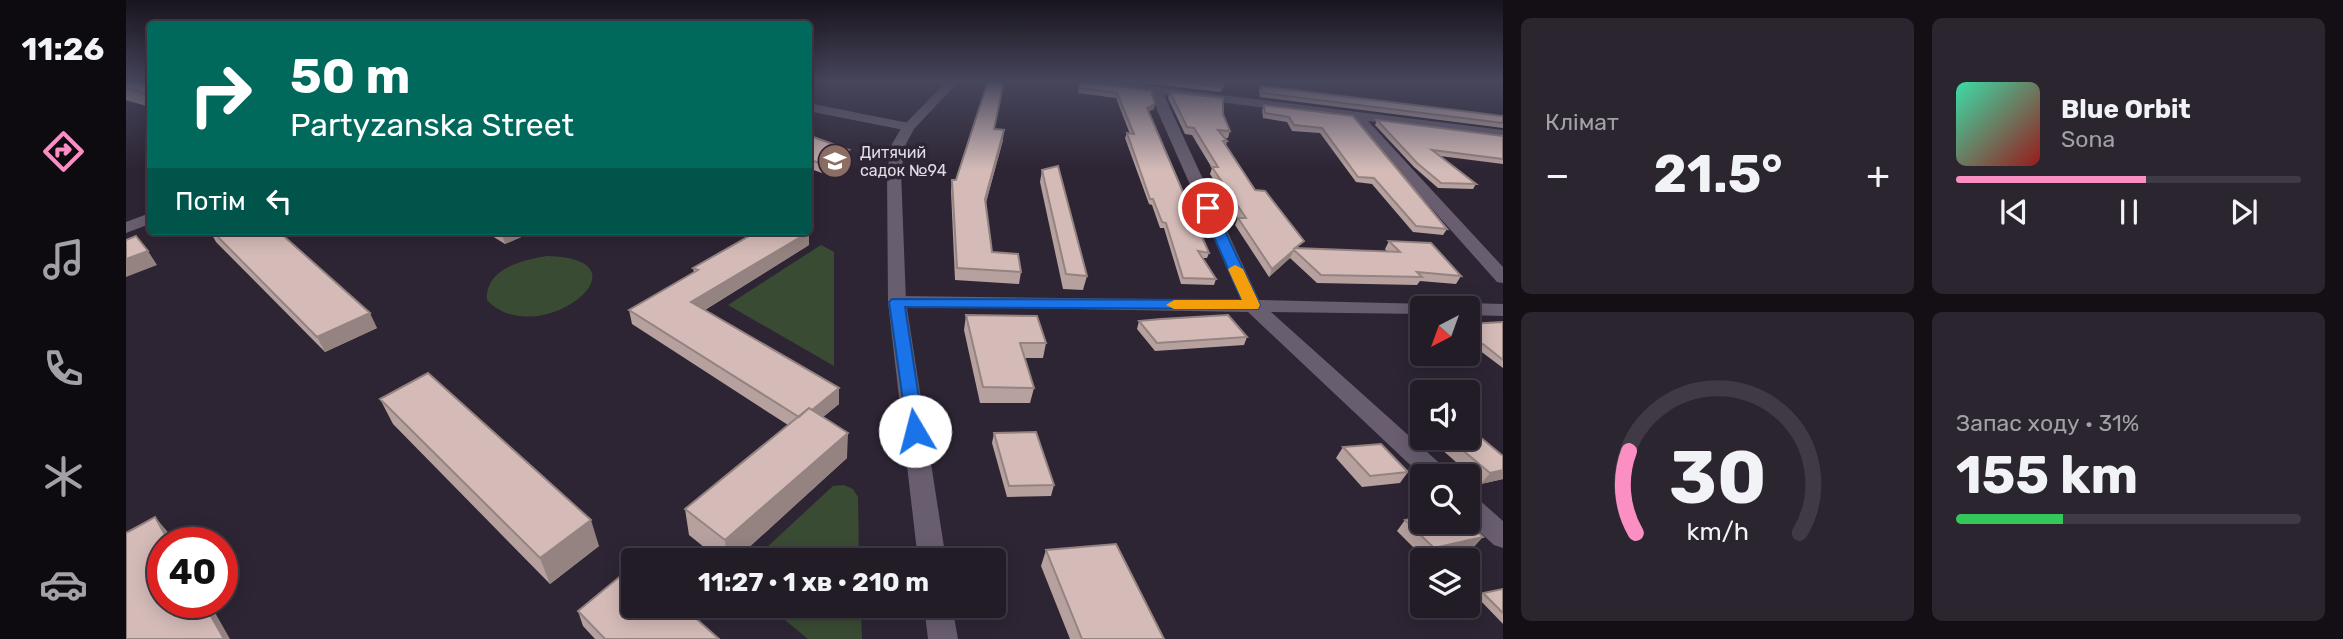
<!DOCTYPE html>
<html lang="uk">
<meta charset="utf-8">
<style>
:root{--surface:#221c27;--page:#2a252f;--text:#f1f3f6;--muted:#a2a1a7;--line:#3f3a44;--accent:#fb8fc4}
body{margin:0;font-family:Rubik,sans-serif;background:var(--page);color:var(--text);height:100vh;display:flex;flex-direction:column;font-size:26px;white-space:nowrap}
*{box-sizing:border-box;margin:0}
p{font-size:23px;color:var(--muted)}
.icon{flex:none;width:38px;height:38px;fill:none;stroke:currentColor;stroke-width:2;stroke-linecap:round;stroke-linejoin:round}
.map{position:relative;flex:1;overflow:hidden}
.drawer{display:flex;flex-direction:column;gap:18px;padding:18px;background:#130f15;width:840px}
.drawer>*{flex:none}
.hud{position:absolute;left:21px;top:21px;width:665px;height:214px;border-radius:7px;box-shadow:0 4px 18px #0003,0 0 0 2px var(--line);background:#00695c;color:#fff;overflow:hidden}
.needle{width:46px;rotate:221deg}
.controls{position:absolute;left:1284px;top:296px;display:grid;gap:14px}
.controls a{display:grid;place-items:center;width:70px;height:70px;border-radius:7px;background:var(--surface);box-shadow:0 4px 18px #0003,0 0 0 2px var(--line);font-size:35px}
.speed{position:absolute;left:21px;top:527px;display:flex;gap:14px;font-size:35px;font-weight:700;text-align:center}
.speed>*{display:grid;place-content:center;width:91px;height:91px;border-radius:50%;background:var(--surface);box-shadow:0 4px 18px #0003,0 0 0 2px var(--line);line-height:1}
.speed .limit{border:10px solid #d22;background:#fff;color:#111}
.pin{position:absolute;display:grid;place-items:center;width:60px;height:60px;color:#fff;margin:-30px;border:4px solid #fff;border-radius:50%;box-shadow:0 2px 7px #0007}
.me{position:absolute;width:77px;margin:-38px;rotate:352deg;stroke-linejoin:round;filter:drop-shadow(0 0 5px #0008)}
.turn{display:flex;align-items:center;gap:24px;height:147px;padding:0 28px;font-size:32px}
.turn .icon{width:91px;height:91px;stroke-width:2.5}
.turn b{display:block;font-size:49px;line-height:60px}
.then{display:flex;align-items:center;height:66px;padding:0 28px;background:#0003;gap:14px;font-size:26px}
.big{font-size:52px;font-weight:700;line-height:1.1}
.drawer .card{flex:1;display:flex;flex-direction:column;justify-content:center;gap:10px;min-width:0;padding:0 24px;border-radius:10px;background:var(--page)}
.drawer .dial{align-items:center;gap:0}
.dial svg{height:182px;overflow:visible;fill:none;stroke:var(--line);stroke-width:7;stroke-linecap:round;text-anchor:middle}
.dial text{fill:var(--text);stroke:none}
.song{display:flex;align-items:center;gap:21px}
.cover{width:84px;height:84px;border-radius:10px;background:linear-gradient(135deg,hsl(160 70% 55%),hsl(0 70% 35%))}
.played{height:7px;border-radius:4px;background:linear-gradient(90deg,var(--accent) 55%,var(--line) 55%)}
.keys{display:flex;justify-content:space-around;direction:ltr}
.heat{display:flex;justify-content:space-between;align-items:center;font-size:38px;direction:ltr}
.charge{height:10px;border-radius:5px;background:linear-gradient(90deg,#34c759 31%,var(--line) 0)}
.drawer .tiles{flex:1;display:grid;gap:18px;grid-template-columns:repeat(2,1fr)}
.trip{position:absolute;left:495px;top:548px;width:385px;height:70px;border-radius:7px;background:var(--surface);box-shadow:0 4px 18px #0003,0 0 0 2px var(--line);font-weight:700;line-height:70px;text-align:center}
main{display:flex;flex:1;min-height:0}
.tab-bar{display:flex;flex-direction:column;width:126px;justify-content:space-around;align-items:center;background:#0e0b10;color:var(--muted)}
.tab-bar .icon{width:49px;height:49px}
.tab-bar .active{color:var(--accent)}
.tab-bar b{font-size:32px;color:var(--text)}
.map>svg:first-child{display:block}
.green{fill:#3a4b34}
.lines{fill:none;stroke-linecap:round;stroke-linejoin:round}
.minor{fill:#695e70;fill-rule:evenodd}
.tertiary{fill:#695e70;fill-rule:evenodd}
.wall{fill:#b6a19e}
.shaded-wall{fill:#948381}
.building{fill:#d4bbb8;stroke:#948381;stroke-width:2}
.route{fill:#1a73e8;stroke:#114b97;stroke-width:2}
.slow{fill:#f59e0b}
.labels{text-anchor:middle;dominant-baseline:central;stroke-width:7;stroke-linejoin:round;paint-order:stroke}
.far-poi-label{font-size:16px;fill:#e1dbe5;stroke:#2e2534;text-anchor:start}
</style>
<main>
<nav class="tab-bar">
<b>11:26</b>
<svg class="icon active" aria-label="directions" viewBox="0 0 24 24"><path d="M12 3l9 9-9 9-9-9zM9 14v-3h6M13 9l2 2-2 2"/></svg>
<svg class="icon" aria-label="music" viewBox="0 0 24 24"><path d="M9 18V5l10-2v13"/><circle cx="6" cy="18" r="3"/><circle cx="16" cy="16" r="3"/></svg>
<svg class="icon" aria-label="phone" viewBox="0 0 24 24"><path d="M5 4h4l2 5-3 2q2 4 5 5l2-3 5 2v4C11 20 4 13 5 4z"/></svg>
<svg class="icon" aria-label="climate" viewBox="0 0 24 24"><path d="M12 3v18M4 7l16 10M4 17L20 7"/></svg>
<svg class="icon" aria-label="car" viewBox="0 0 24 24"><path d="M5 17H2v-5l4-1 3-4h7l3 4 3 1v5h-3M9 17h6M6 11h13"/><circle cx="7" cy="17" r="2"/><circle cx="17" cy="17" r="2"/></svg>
</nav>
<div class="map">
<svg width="1377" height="639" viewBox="0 0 1377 639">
<rect width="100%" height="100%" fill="#2e2534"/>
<path class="green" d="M695 245 708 252V366L602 305Z
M421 256C532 259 411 354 361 300 359 269 396 260 421 256Z
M718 485 727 489 732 497 733 560H627L707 486Z
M642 606H735L736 639H682Z"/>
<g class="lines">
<path class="minor" d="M953 81H983L1377 130V138L1242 121 1377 267V283L1371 282 1226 119 1038 95 1133 300 1304 304 1306 308H1297V314L1145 312 1320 469 1323 476 1297 477 1122 312 764 306 762 302 764 298 771 296 1115 300 1031 110 1026 93 959 84Z
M682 103 783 123 790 127 783 131 682 111Z
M24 213V224L0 233V222Z
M1342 303 1377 304V316L1342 315V308H1333Z
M1342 495 1351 498 1377 521V548L1368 545 1342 521Z"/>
<path class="tertiary" d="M821 81H833L788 129 780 144 775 172 780 302 820 560H792L762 302 761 172 766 144 776 127Z
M798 606H826L832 639H802Z"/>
</g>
<path class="wall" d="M0 81H24V107L0 100Z
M878 81 868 129 877 140 860 202 866 252 895 272 893 284 829 280 825 191 826 180H830Z
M955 81 1025 91 1028 109 1022 111 1083 253 1081 258H1076L1090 279 1088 285 1055 284 1038 228H1034L1026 205 1023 204 999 138 1001 133 1004 134 990 98 952 93Z
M1000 81H1096L1097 87 1095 92Z
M1135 86 1377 116V128L1134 97 1133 90Z
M1044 92 1097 114 1104 131 1102 138H1098L1101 141 1100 145 1129 190 1174 249 1261 252 1259 249 1263 241 1335 276 1330 284 1294 281 1291 285 1191 283 1164 258 1143 277 1109 225 1112 218 1084 174 1086 168 1066 135 1059 134 1042 98Z
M1138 105 1227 116 1321 229 1317 235 1287 232 1246 184 1230 182 1194 133 1166 131 1161 122 1137 118 1136 110Z
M1251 120 1377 136V164L1314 156 1350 184 1347 189 1312 188 1288 167 1249 125Z
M682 135 723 150V159L696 173 682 168Z
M916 170 961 276 957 290 937 289 914 182Z
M84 231H152L251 328 199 352 90 242Z
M358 231H409L379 244Z
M683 245 579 310 713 388V404L697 417 721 458 609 560H594L563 535 559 509 662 425 506 324 503 310 568 273 567 268Z
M840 315 920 343 917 358H899L908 388 904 403H854L838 330Z
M1013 321 1121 337 1118 345 1029 351 1011 329Z
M1377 322V368L1353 350H1342V324Z
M254 399 473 546 424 584 267 424Z
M868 433 928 485 925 496 881 497 866 443Z
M1322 438 1377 479 1355 484 1314 448Z
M1217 447 1282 472 1274 483 1236 487 1210 458Z
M1279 520 1347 548 1299 559 1271 531Z
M920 550 1038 639H944L915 566Z
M1377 589V624L1352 598 1357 593Z
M452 611 593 639H469L457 626Z"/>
<path class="shaded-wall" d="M1029 104 1028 109 1020 113 1021 108Z
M878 130 877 140 858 210 859 199Z
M723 150V159L696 173V164Z
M375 231H409L379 244Z
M683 232V245L567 317 565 302Z
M1168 250 1164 258 1143 277 1146 269Z
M22 251 31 265 0 277V259Z
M244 313 251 328 199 352 191 337Z
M713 388V404L676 434V419Z
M722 433 721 458 609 560H601L599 540Z
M1377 470V479L1355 484 1364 473Z
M29 517 46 537 49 542H43Z
M465 520 473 546 424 584 414 558Z
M1357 537 1347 548 1299 559 1308 548Z
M77 602H83L104 639H98Z"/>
<path class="building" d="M0 81H24V94L0 88Z
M862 81H878L868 129 878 130 859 199 866 252 892 254 895 272 831 268 826 180H830Z
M955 81 1025 91 1029 104 1021 108 1083 253 1072 251 1090 279 1057 278 1040 223 1036 222 1027 199H1024L1001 133 1008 134 991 93 953 88Z
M1047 81H1096L1097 87Z
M1135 86 1377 116V123L1136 93Z
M1044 92 1097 98V114L1104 131 1092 130 1101 141H1097L1129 190 1139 191 1178 241 1169 248 1274 252 1263 241 1305 243 1335 276 1291 272 1296 277 1195 275 1168 250 1146 269 1112 218H1120L1086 167H1092L1068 128 1061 127Z
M1138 105 1227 116 1321 229 1290 226 1248 178 1232 177 1196 128 1168 125 1163 117 1139 113Z
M1251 120 1377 136V159L1306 150 1350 184 1315 183 1291 163Z
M682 135 723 150 696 164 682 159Z
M932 166 961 276 940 274 916 170Z
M86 231H152L244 313 191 337Z
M632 231 683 232 565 302 713 388 686 410 683 408 673 417 503 310 572 270 567 268Z
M10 236 22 251 0 259V240Z
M840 315 911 316 920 343H894L908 388 857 387Z
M1102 315 1121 337 1031 343 1013 321 1035 319Z
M1377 322V360L1357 344 1342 345V324Z
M302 373 465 520 414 558 254 399Z
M683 408 722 433 599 540 559 509Z
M910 432 928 485 883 486 868 433Z
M1348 432 1377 456V470L1364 473 1322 438H1342V433Z
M1255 444 1282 472 1244 476 1217 447Z
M1297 516V522H1340L1357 537 1308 548 1279 520Z
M29 517 43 542H37V602H77L98 639H0V533Z
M990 544 1038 639H956L920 550Z
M508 565V606H556L593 639H479L452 611Z
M1377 589V613L1357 593Z"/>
<linearGradient id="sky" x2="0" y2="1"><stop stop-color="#19141d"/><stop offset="0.48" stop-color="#46465c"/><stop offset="1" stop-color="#46465c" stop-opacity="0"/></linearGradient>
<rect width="1377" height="170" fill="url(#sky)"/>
<path class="route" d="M1082 204 1088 208 1134 305 1132 309 779 307 798 431 795 436H782L763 302 766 299 1116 300 1075 208Z"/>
<path class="slow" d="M1109 265 1117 269 1134 305 1132 309H1048L1040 305 1048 300H1116L1102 269Z"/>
<defs>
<g id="school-disc" transform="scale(1.75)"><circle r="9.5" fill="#8d6e63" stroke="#2e2534"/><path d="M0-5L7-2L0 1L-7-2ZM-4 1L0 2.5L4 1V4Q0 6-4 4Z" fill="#fff"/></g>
</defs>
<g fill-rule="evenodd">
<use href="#school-disc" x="709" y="161"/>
</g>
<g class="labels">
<g class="far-poi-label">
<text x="734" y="152">Дитячий<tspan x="734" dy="18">садок №94</tspan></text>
</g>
</g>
</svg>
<div class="controls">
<a><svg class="needle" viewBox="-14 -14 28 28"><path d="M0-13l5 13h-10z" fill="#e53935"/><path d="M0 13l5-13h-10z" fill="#a2a1a7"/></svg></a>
<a><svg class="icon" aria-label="sound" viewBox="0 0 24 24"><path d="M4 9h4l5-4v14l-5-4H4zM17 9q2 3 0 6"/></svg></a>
<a><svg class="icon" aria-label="search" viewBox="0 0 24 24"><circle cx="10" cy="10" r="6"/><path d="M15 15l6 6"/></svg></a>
<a><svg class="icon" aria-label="layers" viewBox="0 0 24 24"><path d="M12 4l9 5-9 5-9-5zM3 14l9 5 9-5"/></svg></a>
</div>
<div class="speed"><div class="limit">40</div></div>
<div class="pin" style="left:1082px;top:208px;background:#d93025"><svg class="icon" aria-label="arrive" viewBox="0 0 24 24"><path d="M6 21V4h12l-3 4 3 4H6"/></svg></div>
<svg class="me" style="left:789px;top:431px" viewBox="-20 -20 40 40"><circle r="19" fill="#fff"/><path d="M0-13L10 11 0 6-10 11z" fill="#1a73e8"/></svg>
<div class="trip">11:27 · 1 хв · 210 m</div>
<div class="hud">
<div class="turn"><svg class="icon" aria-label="right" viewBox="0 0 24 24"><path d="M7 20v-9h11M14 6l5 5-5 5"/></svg><div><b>50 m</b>Partyzanska Street</div></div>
<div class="then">Потім<svg class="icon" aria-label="left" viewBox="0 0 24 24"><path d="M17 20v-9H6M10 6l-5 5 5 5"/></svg></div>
</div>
</div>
<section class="drawer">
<div class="tiles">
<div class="card"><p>Клімат</p>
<div class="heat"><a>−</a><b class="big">21.5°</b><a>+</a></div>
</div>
<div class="card">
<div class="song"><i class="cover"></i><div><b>Blue Orbit</b><p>Sona</p></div></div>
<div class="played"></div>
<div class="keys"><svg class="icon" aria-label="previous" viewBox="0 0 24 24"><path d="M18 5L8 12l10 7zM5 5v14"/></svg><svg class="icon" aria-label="pause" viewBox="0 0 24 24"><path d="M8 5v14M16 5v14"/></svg><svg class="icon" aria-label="next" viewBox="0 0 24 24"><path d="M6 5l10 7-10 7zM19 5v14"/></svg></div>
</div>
<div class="card dial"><svg viewBox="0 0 100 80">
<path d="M14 69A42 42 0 1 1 86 69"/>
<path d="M14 69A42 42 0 0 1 11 33" stroke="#fb8fc4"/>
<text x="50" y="56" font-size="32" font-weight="700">30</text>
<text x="50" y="72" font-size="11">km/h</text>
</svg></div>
<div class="card"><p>Запас ходу · 31%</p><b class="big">155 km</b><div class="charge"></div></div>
</div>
</section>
</main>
